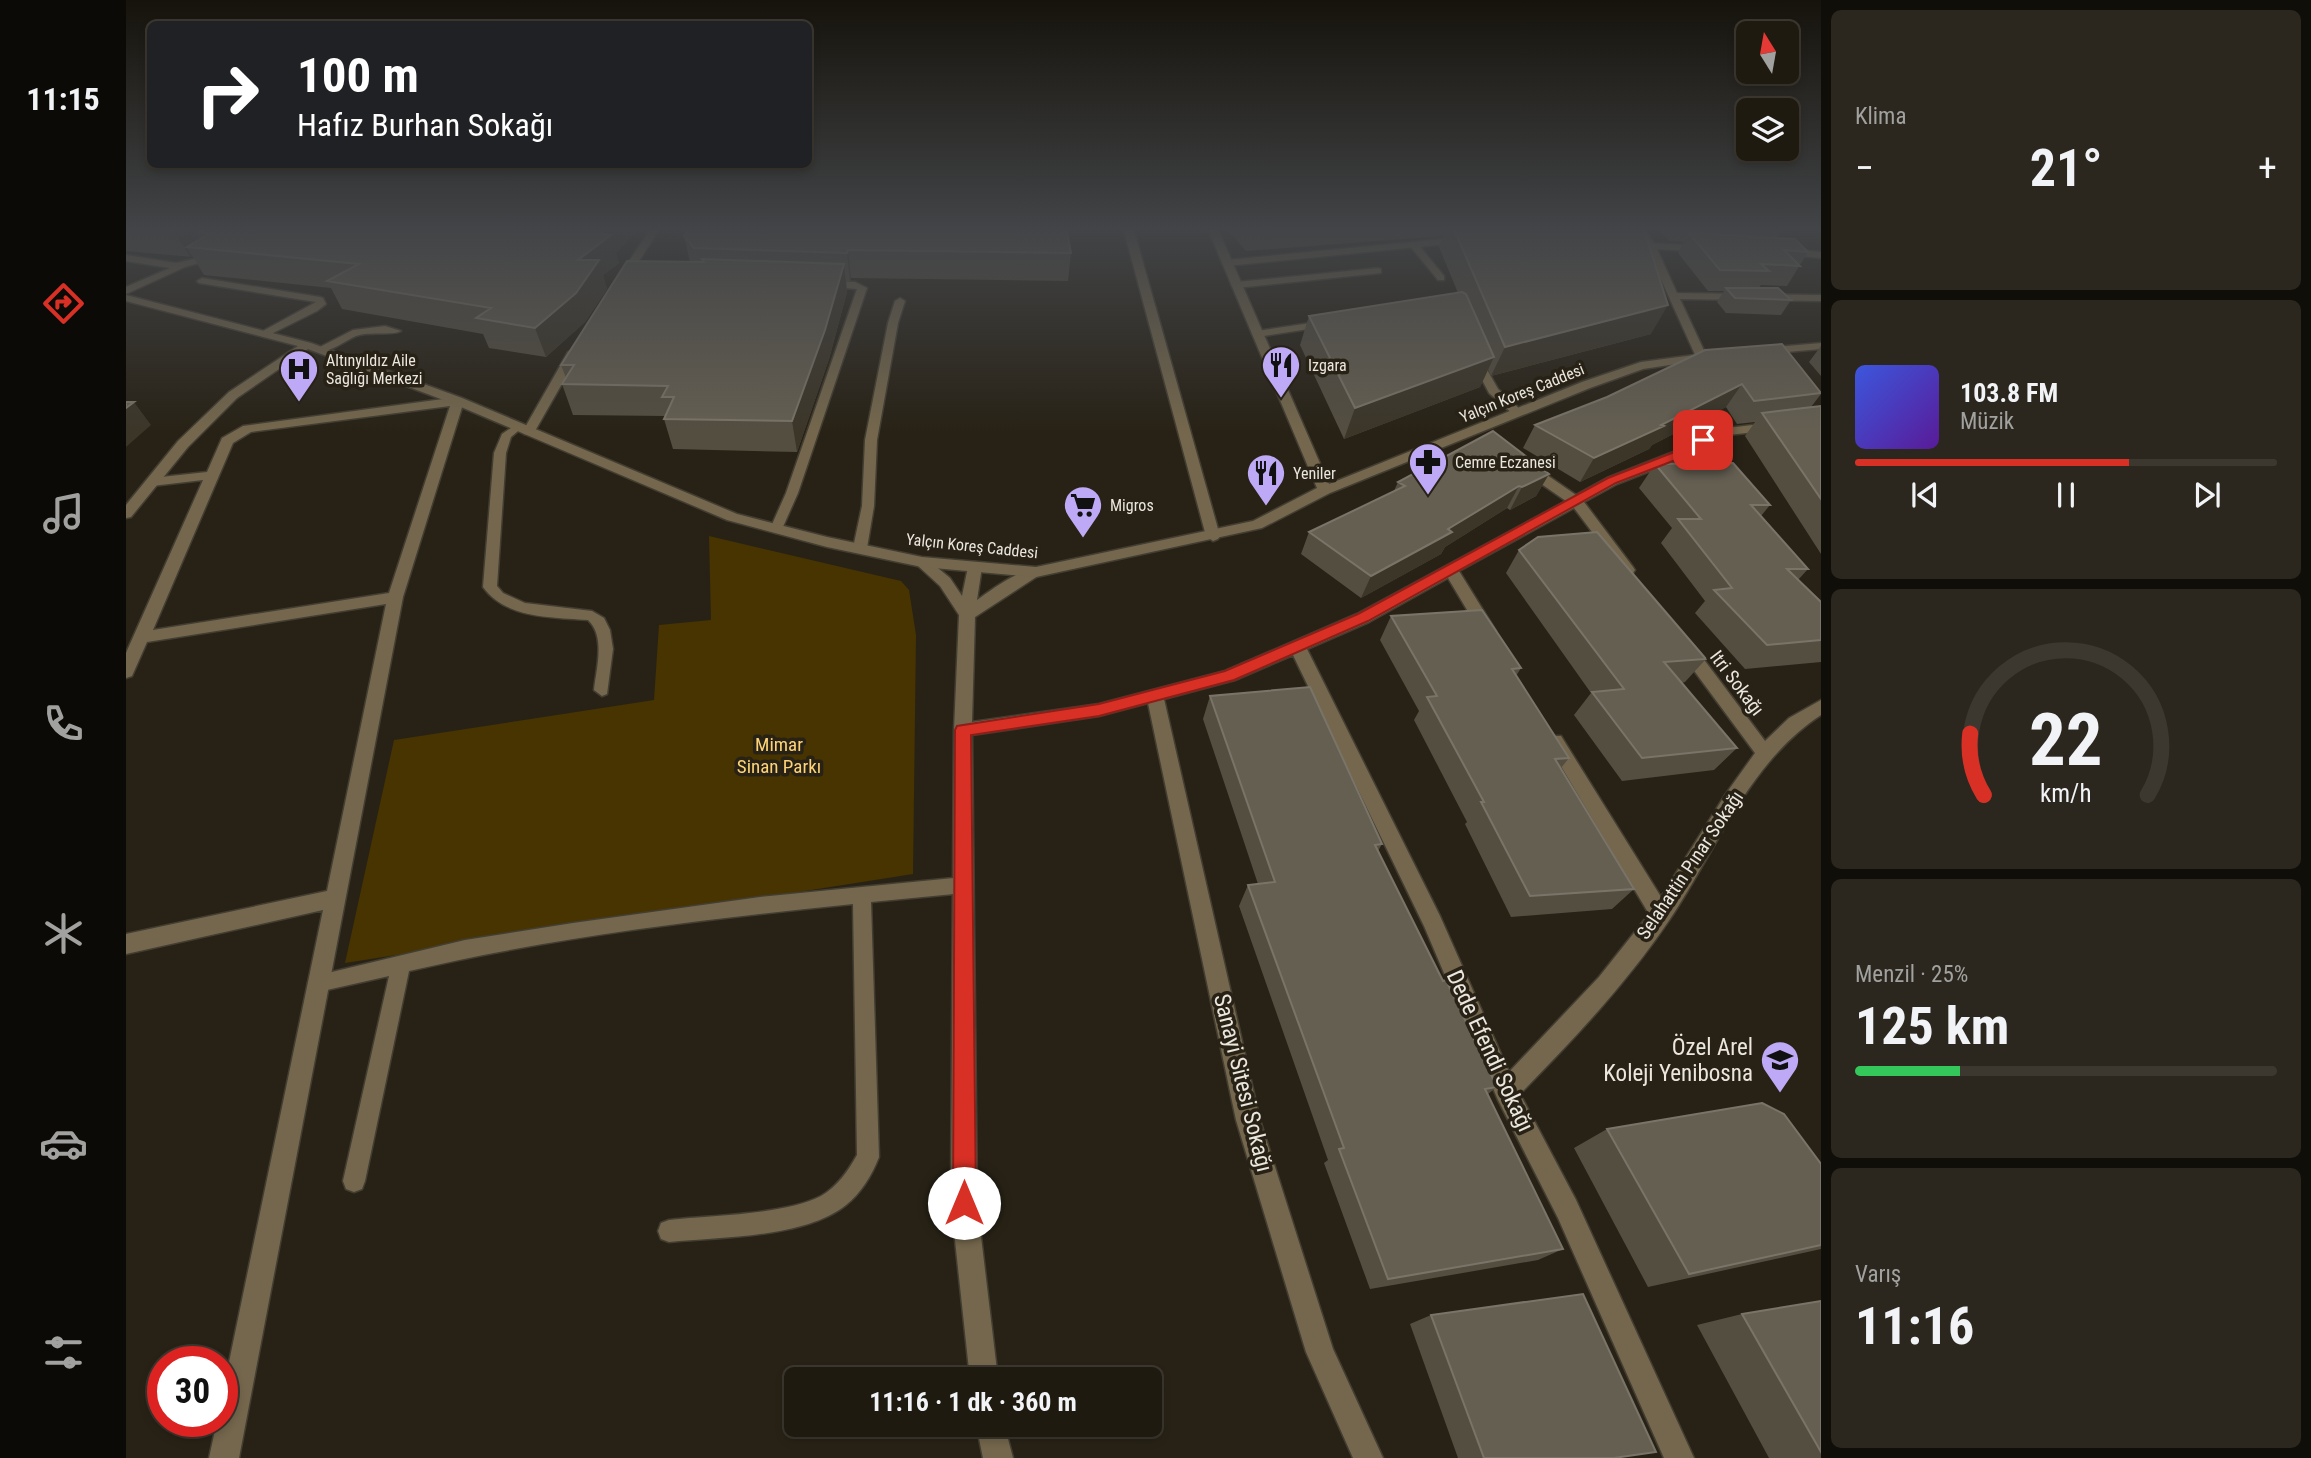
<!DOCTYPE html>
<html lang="tr">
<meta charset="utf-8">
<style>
:root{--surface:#1e1a10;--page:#2b271e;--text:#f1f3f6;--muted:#a1a19f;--line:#3c3830;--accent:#d93025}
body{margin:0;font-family:"Roboto Condensed",sans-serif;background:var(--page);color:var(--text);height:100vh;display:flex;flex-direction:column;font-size:26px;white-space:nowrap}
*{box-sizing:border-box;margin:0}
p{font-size:23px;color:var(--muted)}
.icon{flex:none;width:38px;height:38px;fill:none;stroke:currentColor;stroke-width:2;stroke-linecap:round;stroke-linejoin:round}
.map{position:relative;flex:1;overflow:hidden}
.sheet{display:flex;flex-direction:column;gap:10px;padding:10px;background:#100e09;width:490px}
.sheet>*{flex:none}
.guide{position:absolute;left:21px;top:21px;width:665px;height:147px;border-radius:10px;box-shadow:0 4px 10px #0003,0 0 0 2px var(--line);background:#202124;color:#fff;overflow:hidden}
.needle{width:46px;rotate:349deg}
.controls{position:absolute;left:1610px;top:21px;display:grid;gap:14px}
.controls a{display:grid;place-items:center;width:63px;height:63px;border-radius:10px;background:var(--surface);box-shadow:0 4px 10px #0003,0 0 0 2px var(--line);font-size:35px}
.speed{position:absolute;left:21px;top:1346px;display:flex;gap:14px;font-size:35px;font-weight:700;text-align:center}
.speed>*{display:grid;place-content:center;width:91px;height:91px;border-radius:50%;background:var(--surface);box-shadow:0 4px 10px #0003,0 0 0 2px var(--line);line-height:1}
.speed .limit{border:10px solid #d22;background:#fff;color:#111}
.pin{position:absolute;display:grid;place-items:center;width:60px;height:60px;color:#fff;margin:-30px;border-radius:14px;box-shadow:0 4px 10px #0006}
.me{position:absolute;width:77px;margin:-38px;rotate:0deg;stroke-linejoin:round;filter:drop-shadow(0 0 5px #0008)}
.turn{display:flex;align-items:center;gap:24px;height:147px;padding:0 35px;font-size:32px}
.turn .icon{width:91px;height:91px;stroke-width:2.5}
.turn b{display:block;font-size:49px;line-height:60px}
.big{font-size:52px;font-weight:700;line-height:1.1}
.sheet .card{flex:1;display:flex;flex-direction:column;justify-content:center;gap:10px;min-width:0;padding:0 24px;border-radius:10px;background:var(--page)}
.sheet .dial{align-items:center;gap:0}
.dial svg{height:182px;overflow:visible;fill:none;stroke:var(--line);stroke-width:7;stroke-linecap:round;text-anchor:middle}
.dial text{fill:var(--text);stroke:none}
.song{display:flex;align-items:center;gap:21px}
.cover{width:84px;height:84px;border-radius:10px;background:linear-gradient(135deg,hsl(230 70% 55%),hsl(270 70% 35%))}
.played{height:7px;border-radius:4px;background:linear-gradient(90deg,var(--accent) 65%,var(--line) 65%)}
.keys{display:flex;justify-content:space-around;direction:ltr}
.heat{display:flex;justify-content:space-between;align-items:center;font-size:38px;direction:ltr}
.charge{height:10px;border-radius:5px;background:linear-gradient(90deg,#34c759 25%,var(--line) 0)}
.trip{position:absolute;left:658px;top:1367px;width:378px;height:70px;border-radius:10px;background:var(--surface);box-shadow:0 4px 10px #0003,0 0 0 2px var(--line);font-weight:700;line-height:70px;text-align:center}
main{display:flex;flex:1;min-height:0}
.tabs{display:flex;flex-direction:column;width:126px;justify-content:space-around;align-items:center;background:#0c0a06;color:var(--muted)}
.tabs .icon{width:49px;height:49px}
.tabs .on{color:var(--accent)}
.tabs b{font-size:32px;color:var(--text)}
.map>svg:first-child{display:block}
.green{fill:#473400}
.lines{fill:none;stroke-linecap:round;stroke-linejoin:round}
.service-casing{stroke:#433e32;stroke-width:3}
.minor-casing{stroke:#433e32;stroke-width:3}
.tertiary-casing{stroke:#433e32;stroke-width:3}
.service{fill:#74674d;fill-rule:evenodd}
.minor{fill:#74674d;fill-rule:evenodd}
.tertiary{fill:#74674d;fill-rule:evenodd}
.wall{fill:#544e41}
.shaded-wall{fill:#3c3629}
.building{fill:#655f52;stroke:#7a7468;stroke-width:2}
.route{fill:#d93025;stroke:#8d1f18;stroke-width:2}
.labels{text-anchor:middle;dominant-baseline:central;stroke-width:7;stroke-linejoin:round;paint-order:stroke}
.far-poi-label{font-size:16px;fill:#ebe7df;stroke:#282216;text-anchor:start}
.far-street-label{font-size:16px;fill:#ebe7df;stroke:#282216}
.street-label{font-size:19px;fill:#ebe7df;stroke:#282216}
.park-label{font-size:19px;fill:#fdd375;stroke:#282216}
.near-poi-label{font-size:23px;fill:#ebe7df;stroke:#282216;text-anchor:end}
.near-street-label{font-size:23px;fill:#ebe7df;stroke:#282216}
</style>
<main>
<nav class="tabs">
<b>11:15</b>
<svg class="icon on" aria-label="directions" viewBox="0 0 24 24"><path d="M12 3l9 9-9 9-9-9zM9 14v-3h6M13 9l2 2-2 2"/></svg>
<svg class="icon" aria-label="music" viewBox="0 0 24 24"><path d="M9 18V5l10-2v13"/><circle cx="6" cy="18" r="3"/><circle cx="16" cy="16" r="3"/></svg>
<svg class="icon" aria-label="phone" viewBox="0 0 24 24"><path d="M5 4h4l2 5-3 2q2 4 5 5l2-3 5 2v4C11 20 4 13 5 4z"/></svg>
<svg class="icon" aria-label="climate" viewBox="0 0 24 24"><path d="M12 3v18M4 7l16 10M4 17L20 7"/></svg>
<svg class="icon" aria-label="car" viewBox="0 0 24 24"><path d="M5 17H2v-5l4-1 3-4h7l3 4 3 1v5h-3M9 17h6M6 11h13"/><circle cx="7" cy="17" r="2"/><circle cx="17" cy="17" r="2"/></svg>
<svg class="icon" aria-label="filters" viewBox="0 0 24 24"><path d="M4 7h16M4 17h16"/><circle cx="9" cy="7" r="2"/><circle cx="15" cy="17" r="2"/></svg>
</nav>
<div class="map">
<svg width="1695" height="1458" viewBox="0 0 1695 1458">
<rect width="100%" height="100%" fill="#282216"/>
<path class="green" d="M583 536 775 581 783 590 790 635 787 874 219 963 268 740 528 700 533 625 585 620Z"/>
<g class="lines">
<g class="service-casing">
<path id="service" d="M1285 243H1291L1318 276V280H1312L1285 247Z
M0 255 50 263 82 256 87 259 59 267 0 294V287L44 268 0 261Z
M1252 268 1255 269V273L1110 288 1105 285 1110 282Z
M76 278 194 297 197 298 200 304 191 311 139 337 135 336V332L190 302 73 283 71 281Z
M698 281 729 282 741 288 672 493 656 529 650 533 644 529 660 493 731 289 695 286 693 284Z
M774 298 779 301 772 323 751 440 748 506 741 548 734 552 727 548 736 506 739 440 762 323 769 301Z
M1198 321 1203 324 1202 326 1131 337 1126 334 1131 331Z
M259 326 275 331C266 336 244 331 230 336 218 341 199 357 188 350L227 330Z
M1346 357H1354L1372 389 1396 411V415H1388L1363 393 1345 359Z
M392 423 398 426 385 437 380 453 371 586 377 593 399 603 466 611 478 618 484 630 487 649 481 694 476 696 468 690C470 669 480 637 462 620 427 617 380 619 357 587L368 453 376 434Z
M838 877 844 879 847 885 844 891 838 893 745 902 753 1157C746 1175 735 1193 720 1205 679 1238 594 1237 543 1242L535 1239 532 1231 535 1223 543 1220C585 1215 658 1215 695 1196 711 1187 722 1171 731 1155L727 904C579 919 428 937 283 971L239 1181 236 1189 228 1192 220 1189 217 1181 263 976 192 992 185 989 182 983 185 977 339 940 447 923 634 897Z"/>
</g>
<g class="minor-casing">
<path id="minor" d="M526 227H535L498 284H490L489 282Z
M997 227H1007L1094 536 1092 539 1087 541 1080 536Z
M1508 227H1517L1528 243 1578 246 1583 249 1578 252 1531 249 1551 293 1695 295V301L1554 299 1581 357 1571 359 1520 246Z
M1338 237 1343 240 1341 242 1101 266 1096 263 1101 260Z
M1658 249 1695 252V258L1654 254 1653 252Z
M448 349 454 352 409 431 403 435 398 434 397 431 442 352Z
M332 397 338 401 277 597 113 1458H83L91 1421H96V1396L197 910 0 954V934L201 891 260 604 21 642 6 676 0 678V653L77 480 26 486 19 482 26 478 81 472 96 438 117 426ZM324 406 263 593 27 630 107 443 125 432Z
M1695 417V425L1592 436 1585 442 1611 481 1609 484H1599L1575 448 1565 455 1491 484 1458 502 1507 567 1509 570 1507 573H1497L1448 508 1333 571 1370 631 1368 635H1356L1322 578 1243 622 1181 649 1314 916 1383 1072 1473 977 1523 914 1423 746 1420 741 1423 736H1435L1535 897 1599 795 1629 753 1555 653 1553 649 1555 645H1567L1639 741 1663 718 1695 700V715C1622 763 1591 849 1544 919 1501 983 1447 1040 1394 1094L1450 1200 1568 1458H1538L1432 1218 1372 1100 1298 926 1167 655 1109 680 1038 699 1134 1120 1207 1349 1257 1458H1227L1180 1352 1110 1120 1022 703 973 716 846 735 851 1203 872 1379H844L825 1203 828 730 833 615 814 586 791 565 789 562 791 559H801L824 578 836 596 842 567 849 562 854 564 856 567 851 600C865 590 898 565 915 569L918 572 849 617 846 722 973 704 1099 671 1231 614 1440 501 1395 470V464H1405L1450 495 1481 478 1555 449 1584 430Z
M850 1424H878L887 1458H857Z"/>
</g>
<g class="tertiary-casing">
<path id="tertiary" d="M1081 227H1091L1203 484 1456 382 1515 362 1583 353 1589 356 1583 359 1517 369 1464 388 1204 493 1136 528 910 577 796 567 701 547 601 520 328 404 182 349 111 398 62 447 5 517 0 518V505L52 441 103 392 172 346 0 301V295L185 343 336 398 611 514 701 537 796 557 910 567 1127 521 1191 488Z
M1695 343V349L1639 354 1633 351 1639 348Z"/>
</g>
<use href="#service" class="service"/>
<use href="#minor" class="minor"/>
<use href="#tertiary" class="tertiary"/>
</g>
<path class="wall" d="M0 227H514L490 253 493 263 477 275 481 289 459 322 420 357 363 348 357 334 216 309 205 288 78 275 67 257 0 251Z
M1103 227H1318L1315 236 1120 251 1102 230Z
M1321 227H1517L1525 334 1365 376 1362 369 1354 387 1218 439 1174 345 1183 316 1332 293 1313 247Z
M1532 227H1658L1651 238 1682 252 1661 286 1635 285 1633 288 1665 300 1655 315 1600 313 1591 302 1598 291H1582L1552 253 1558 242 1543 241Z
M558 236 945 253 942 281 725 278 724 281H720L721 292 703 359 671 452 547 449 538 419 539 416 447 415 436 384 440 378 435 365 564 262Z
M1695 346V376L1683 362Z
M1579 350 1695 392V394L1685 407 1695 406V554L1619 436 1629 422 1611 424 1600 407 1526 445 1523 449 1454 482 1397 448 1409 425 1481 397Z
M1529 464 1644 505 1635 516 1682 569 1672 580 1695 602V662L1619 669 1569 613 1579 601 1535 543 1546 528 1513 488Z
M1423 474 1410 496 1384 510 1381 508 1319 547 1315 554 1235 598 1175 554 1183 532 1268 491 1272 482Z
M1393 550 1580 659 1559 682 1556 683 1611 748 1588 770 1496 781 1448 715 1465 693 1380 573Z
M1265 616 1395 668 1390 676 1443 758 1435 768 1508 889 1486 909 1385 917 1339 824 1341 822 1288 720 1293 711 1254 640Z
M1084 696 1256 844 1252 851 1371 1087 1362 1094 1437 1249 1412 1260 1244 1289 1198 1163 1202 1160 1113 906 1122 885 1132 884 1077 719Z
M1481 1129 1695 1164V1249L1522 1287 1448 1148Z
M1695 1301V1458H1643L1571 1325 1616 1314Z
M1305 1315 1488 1458H1332L1284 1324Z"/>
<path class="shaded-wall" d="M59 227H67L81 249 61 247 67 257H64L47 230Z
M481 227H514L490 253 493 263 477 275 481 289 459 322 420 357 409 328 452 260Z
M722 250 725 278 724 281 721 253Z
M718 264 721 292 703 359 671 452 666 421Z
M1542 305 1525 334 1365 376 1379 347Z
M1368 357 1354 387 1218 439 1229 408Z
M1616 384 1600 407 1526 445 1523 449 1454 482 1468 458Z
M8 402 25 425 0 447V408Z
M1423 474 1410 496 1384 510 1396 487Z
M1393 486 1381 508 1319 547 1315 554 1235 598 1245 576Z"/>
<path class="building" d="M24 227H59L47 230Z
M68 227H481L475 234 485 235 452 260H473L450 293 409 328 350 318 365 308 201 281 233 264 61 247 84 233 73 232Z
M563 227H940L945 253 722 250 721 253 568 248 558 236Z
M1327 227H1517L1542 305 1379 347Z
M1563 233 1669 239 1682 252 1658 250 1674 266 1635 264 1643 271 1594 270Z
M576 259 718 264 699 330 666 421 538 419 548 397H536L542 386 436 384 448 365H435L501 261 578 262Z
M1600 288H1652L1665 300 1609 298Z
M1336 292 1340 294 1368 357 1229 408 1183 316Z
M1656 344 1695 393 1628 401 1616 384 1535 425 1538 426 1468 458 1409 425 1481 397 1579 350Z
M0 402H8L0 408Z
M1695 406V499L1636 413Z
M1367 431 1423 474 1396 487 1393 486 1322 529 1326 532 1245 576 1183 532 1279 486 1272 482Z
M1607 463 1644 505H1625L1682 569H1661L1695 602V640L1641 645 1588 590 1606 588 1552 519H1575L1529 464Z
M1471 532 1580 659 1538 662 1611 748 1516 758 1466 692 1498 689 1393 550 1412 537Z
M1356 610 1395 668 1386 669 1443 758 1429 759 1508 889 1404 896 1355 802H1358L1301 697 1311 696 1265 616Z
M1184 687 1256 844 1249 845 1317 981 1320 980 1371 1087 1359 1089 1437 1249 1262 1279 1213 1149 1218 1148 1122 885 1149 882 1084 696Z
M1636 1103 1658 1114 1695 1164V1245L1563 1274 1481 1129Z
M1457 1294 1530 1452 1488 1458H1358L1305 1315Z
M1695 1301V1452L1616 1314Z"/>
<linearGradient id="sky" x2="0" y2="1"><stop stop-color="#16130c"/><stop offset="0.53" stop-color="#424447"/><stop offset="1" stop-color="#424447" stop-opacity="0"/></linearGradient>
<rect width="1695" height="432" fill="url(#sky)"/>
<path class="route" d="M1573 438 1583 440 1565 454 1490 483 1242 621 1108 680 973 716 845 735 850 1203 846 1211 838 1214 830 1211 827 1203 829 730 831 726 973 704 1099 671 1232 614 1482 478 1556 449Z"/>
<defs>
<g id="restaurant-pin" transform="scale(2.0125)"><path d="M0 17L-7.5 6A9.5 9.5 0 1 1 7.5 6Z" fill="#bda9f5" stroke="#282216"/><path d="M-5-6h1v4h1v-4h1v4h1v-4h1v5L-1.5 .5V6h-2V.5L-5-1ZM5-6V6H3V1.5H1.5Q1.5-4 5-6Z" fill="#111"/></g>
<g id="hospital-pin" transform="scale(2.0125)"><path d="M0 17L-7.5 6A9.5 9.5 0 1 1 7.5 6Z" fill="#bda9f5" stroke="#282216"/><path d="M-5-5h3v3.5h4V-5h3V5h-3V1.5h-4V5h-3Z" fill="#111"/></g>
<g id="pharmacy-pin" transform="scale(2.0125)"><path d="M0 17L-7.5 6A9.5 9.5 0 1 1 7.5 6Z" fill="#bda9f5" stroke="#282216"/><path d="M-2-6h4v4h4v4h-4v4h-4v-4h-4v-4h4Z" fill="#111"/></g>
<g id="supermarket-pin" transform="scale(2.0125)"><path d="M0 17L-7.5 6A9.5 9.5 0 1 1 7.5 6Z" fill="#bda9f5" stroke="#282216"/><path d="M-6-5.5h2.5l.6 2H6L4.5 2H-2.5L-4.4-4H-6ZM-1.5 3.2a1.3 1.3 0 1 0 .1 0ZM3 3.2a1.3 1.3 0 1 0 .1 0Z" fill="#111"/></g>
<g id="school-pin" transform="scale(2.0125)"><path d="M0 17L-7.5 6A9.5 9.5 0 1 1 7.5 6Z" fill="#bda9f5" stroke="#282216"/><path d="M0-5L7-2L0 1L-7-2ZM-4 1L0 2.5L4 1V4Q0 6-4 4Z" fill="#111"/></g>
</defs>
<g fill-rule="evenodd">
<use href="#restaurant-pin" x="1155" y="365"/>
<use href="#hospital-pin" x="173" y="369"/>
<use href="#pharmacy-pin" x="1302" y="462"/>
<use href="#restaurant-pin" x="1140" y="473"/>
<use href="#supermarket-pin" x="957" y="505"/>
<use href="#school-pin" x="1654" y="1060"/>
</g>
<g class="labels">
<g class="far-poi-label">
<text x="200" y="360">Altınyıldız Aile<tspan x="200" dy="18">Sağlığı Merkezi</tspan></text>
<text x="1182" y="365">Izgara</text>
<text x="1329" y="462">Cemre Eczanesi</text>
<text x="1167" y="473">Yeniler</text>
<text x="984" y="505">Migros</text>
</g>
<g class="far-street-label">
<text transform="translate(1396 393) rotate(-22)">Yalçın Koreş Caddesi</text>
<text transform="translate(846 546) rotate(6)">Yalçın Koreş Caddesi</text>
</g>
<g class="street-label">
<text transform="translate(1611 683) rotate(53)">Itri Sokağı</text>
<text transform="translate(1564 865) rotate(-56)">Selahattin Pınar Sokağı</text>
</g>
<g class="park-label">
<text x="653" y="744">Mimar<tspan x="653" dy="22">Sinan Parkı</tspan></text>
</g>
<g class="near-poi-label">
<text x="1627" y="1047">Özel Arel<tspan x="1627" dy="26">Koleji Yenibosna</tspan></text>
</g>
<g class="near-street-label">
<text transform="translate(1364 1051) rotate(65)">Dede Efendi Sokağı</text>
<text transform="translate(1117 1083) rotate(76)">Sanayi Sitesi Sokağı</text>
</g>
</g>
</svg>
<div class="controls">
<a><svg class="needle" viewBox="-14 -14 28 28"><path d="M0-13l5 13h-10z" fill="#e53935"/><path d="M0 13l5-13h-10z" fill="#a1a19f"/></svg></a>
<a><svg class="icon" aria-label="layers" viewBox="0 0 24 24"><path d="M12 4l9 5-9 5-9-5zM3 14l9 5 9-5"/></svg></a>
</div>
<div class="speed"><div class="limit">30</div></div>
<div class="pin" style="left:1577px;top:440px;background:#d93025"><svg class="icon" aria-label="arrive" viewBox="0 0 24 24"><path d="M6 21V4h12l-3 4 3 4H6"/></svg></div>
<svg class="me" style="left:838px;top:1203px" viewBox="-20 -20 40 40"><circle r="19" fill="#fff"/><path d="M0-13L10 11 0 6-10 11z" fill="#d93025"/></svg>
<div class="trip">11:16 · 1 dk · 360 m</div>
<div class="guide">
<div class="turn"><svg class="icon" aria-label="right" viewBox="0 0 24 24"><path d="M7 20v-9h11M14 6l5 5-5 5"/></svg><div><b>100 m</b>Hafız Burhan Sokağı</div></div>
</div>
</div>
<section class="sheet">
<div class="card"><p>Klima</p>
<div class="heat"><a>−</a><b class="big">21°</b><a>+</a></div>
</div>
<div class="card">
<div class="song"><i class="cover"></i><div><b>103.8 FM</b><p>Müzik</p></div></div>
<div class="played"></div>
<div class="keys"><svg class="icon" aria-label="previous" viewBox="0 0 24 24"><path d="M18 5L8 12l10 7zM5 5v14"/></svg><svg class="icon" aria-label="pause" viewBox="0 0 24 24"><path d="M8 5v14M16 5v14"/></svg><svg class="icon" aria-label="next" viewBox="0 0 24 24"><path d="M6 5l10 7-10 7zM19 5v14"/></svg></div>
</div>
<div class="card dial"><svg viewBox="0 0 100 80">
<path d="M14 69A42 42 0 1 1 86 69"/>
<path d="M14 69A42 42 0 0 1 8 42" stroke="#d93025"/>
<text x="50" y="56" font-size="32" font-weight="700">22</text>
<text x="50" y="72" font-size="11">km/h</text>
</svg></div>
<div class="card"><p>Menzil · 25%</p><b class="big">125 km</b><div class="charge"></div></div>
<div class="card"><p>Varış</p><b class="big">11:16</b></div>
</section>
</main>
